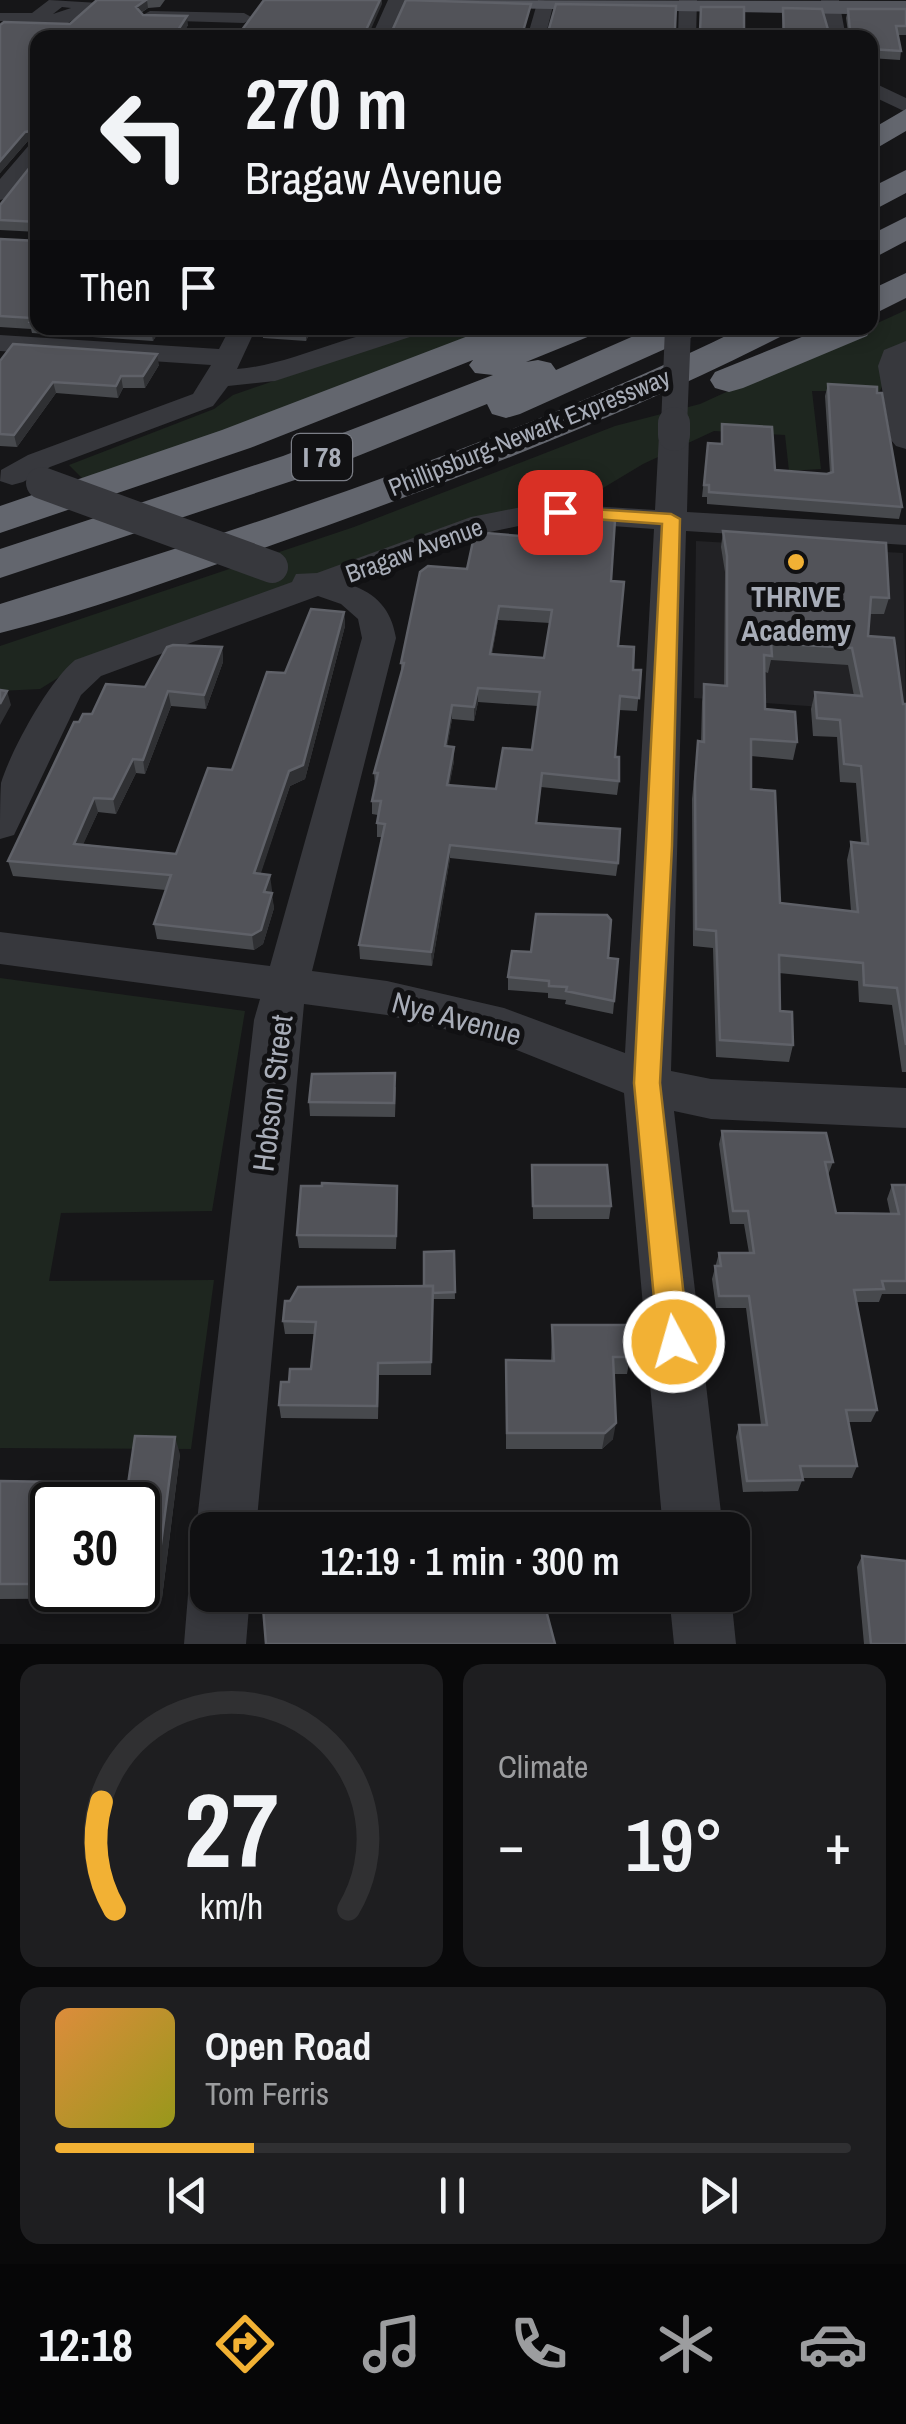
<!DOCTYPE html>
<meta charset="utf-8">
<style>
:root{--surface:#101012;--page:#1e1e20;--text:#f1f3f6;--muted:#9c9d9f;--line:#303032;--accent:#f2b134}
body{margin:0;font-family:"Archivo Narrow",sans-serif;background:var(--page);color:var(--text);height:100vh;display:flex;flex-direction:column;font-size:38px;white-space:nowrap}
*{box-sizing:border-box;margin:0}
p{font-size:32px;color:var(--muted)}
.icon{flex:none;width:55px;height:55px;fill:none;stroke:currentColor;stroke-width:2;stroke-linecap:round;stroke-linejoin:round}
.map{position:relative;height:1644px;overflow:hidden}
.sheet{display:flex;flex-direction:column;gap:20px;padding:20px;background:#09090a;flex:1}
.sheet>*{flex:none}
.banner{position:absolute;left:30px;top:30px;width:848px;height:305px;border-radius:20px;box-shadow:0 5px 15px #0003,0 0 0 2px var(--line);background:#101012;color:var(--text);overflow:hidden}
.speed{position:absolute;left:30px;top:1482px;display:flex;gap:20px;font-size:50px;font-weight:700;text-align:center}
.speed>*{display:grid;place-content:center;width:130px;height:130px;border-radius:50%;background:var(--surface);box-shadow:0 5px 15px #0003,0 0 0 2px var(--line);line-height:1}
.speed .limit{border:5px solid #111;border-radius:15px;background:#fff;color:#111}
.pin{position:absolute;display:grid;place-items:center;width:85px;height:85px;color:#fff;margin:-42px;border-radius:20px;box-shadow:0 5px 15px #0006}
.me{position:absolute;width:110px;margin:-55px;rotate:354deg;stroke-linejoin:round;filter:drop-shadow(0 0 8px #0008)}
.turn{display:flex;align-items:center;gap:35px;height:210px;padding:0 50px;font-size:45px}
.turn .icon{width:130px;height:130px;stroke-width:2.5}
.turn b{display:block;font-size:70px;line-height:85px}
.then{display:flex;align-items:center;height:95px;padding:0 50px;background:#0003;gap:20px;font-size:38px}
.big{font-size:75px;font-weight:600;line-height:1.1}
.sheet .card{flex:1;display:flex;flex-direction:column;justify-content:center;gap:15px;min-width:0;padding:0 35px;border-radius:20px;background:var(--page)}
.sheet .dial{align-items:center;gap:0}
.dial svg{height:260px;overflow:visible;fill:none;stroke:var(--line);stroke-width:7;stroke-linecap:round;text-anchor:middle}
.dial text{fill:var(--text);stroke:none}
.song{display:flex;align-items:center;gap:30px}
.cover{width:120px;height:120px;border-radius:15px;background:linear-gradient(135deg,hsl(30 70% 55%),hsl(60 70% 35%))}
.played{height:10px;border-radius:5px;background:linear-gradient(90deg,var(--accent) 25%,var(--line) 25%)}
.keys{display:flex;justify-content:space-around;direction:ltr}
.heat{display:flex;justify-content:space-between;align-items:center;font-size:55px;direction:ltr}
.sheet .tiles{flex:1;display:grid;gap:20px;grid-template-columns:1fr 1fr}
.card:last-child{grid-column:span 2}
.trip{position:absolute;left:190px;top:1512px;width:560px;height:100px;border-radius:20px;background:var(--surface);box-shadow:0 5px 15px #0003,0 0 0 2px var(--line);font-weight:600;line-height:100px;text-align:center}
.menu{display:flex;height:160px;justify-content:space-around;align-items:center;background:#060607;color:var(--muted)}
.menu .icon{width:70px;height:70px}
.menu .on{color:var(--accent)}
.menu b{font-size:45px;color:var(--text)}
.map>svg:first-child{display:block}
.built{fill:#222225}
.green{fill:#1e261f}
.lines{fill:none;stroke-linecap:round;stroke-linejoin:round}
.minor{fill:#37383d;fill-rule:evenodd}
.major{fill:#53555c;fill-rule:evenodd}
.highway{fill:#63666e;fill-rule:evenodd}
.minor-bridge-far1{stroke:#37383d;stroke-width:26}
.minor-bridge{stroke:#37383d;stroke-width:32}
.wall{fill:#47494d;fill-rule:evenodd}
.shaded-wall{fill:#2f3033}
.building{fill:#525359;stroke:#5f6168;stroke-width:2.5;fill-rule:evenodd}
.route{fill:#f2b134;stroke:#9d7322;stroke-width:2.5}
.poi-dot{fill:#f2b134;stroke:#111113;stroke-width:4}
.labels{text-anchor:middle;dominant-baseline:central;stroke-width:10;stroke-linejoin:round;paint-order:stroke}
.far-street-label{font-size:25px;fill:#a8adb8;stroke:#111113}
.shield{fill:#111113;stroke:#7b7e86;stroke-width:2.5}
.shield-label{font-size:28px;font-weight:bold;fill:#a8adb8}
.poi-label{font-size:30px;font-weight:bold;fill:#a8adb8;stroke:#111113}
.street-label{font-size:30px;fill:#a8adb8;stroke:#111113}
</style>
<div class="map">
<svg width="906" height="1644" viewBox="0 0 906 1644">
<rect width="100%" height="100%" fill="#161618"/>
<path class="built" d="M696 541 903 553 906 713 694 698Z"/>
<path class="green" d="M906 310V349L894 356 880 391H812L821 469 789 471 785 435 714 431 643 464 588 497 474 519 90 658 40 689 0 691V646L354 527 615 426 700 404Z
M428 328H498L345 389 83 479 69 465 214 409 233 395Z
M0 978 245 1011 212 1211 61 1213 49 1281 214 1280 191 1449 0 1448Z"/>
<g class="lines">
<path class="minor" d="M49 0 99 3 65 25 0 21V13H32ZM62 7 71 8 53 14Z
M388 0H406L389 38H371Z
M538 0 554 2 545 38H527Z
M679 0H697L696 38H678Z
M821 0H839L846 38H828Z
M150 11 244 13 253 18 244 23 144 20 141 16Z
M870 81 906 98V112L870 95Z
M38 143V163L8 198 0 200V179L30 144Z
M230 328H256L237 369C301 364 358 324 423 328L419 334 275 381 228 386 213 406 50 467 23 482 12 485 0 481 1 470 28 455 193 394 211 365 0 351V335L219 349Z
M906 341V449L896 446 891 440 878 366 884 350Z
M674 426 684 429 689 435 687 512 906 525V545L686 531 671 1071 711 1079 906 1088V1128L711 1119 674 1111 723 1530H663L624 1093 497 1042 387 1015 304 1004 256 1530H208L205 1551 196 1530 254 1020 260 999 0 964V932L270 966 362 638 358 619 341 604 318 596 101 676 81 695 14 835 0 839C0 822 0 799 1 783 11 750 49 681 75 660L292 582 296 574 317 573 471 517 542 503 655 510 659 435 664 429ZM542 521 654 529 625 1053 504 1008 387 981 312 971 396 638C391 609 377 594 349 584L490 532Z
M208 1569V1595H250L246 1644H184L188 1595 197 1573Z
M669 1595H731L736 1644H674Z"/>
<path class="major" d="M424 0 906 1V15L435 7Z"/>
<path class="highway" d="M906 109V131L870 152V130Z
M906 170V193L870 212V188Z
M906 217V241L870 260V235Z
M906 273V298L870 316V290Z
M870 325 872 328 867 336 743 388 729 392 715 388 710 380 715 372 824 328Z
M489 328H535L534 333 547 328H595L590 336 526 362 538 360 551 363 556 370 652 328H699L694 336 520 414 506 418 492 414 487 404 313 474 0 578V549L283 456 493 375 475 373 469 365 473 360 250 448 0 533V506L222 430Z
M742 328H787L782 336C619 419 448 483 275 544 185 575 93 610 0 633V604C251 526 506 444 742 328Z"/>
<path class="minor-bridge-far1" d="M674 426 678 328"/>
<path class="minor-bridge" d="M674 435V423
M42 483 272 567"/>
</g>
<path class="wall" d="M97 0H165L160 7 148 8 141 13 143 15 188 25 180 38H38L27 142 0 173V25L70 24Z
M783 8 829 33 848 32 846 18 848 9H906V35H898L901 51 900 60 870 58V38H782Z
M38 157V232L0 230V205Z
M0 239 38 241V328H161L153 341 32 333 31 329 0 327Z
M262 328H335L333 332 311 330 306 341 263 338Z
M0 361 159 365 145 388H123L118 398 56 393 17 447 0 446Z
M828 384 902 507 899 519 707 504V497H702L708 443 721 444 722 424 775 470 827 474 830 473 825 396Z
M723 531 889 598 884 614H870L868 636 903 704H906V1072H902L892 1005 859 1002 858 981 779 973 780 1011 793 1045 789 1062 716 1057 713 948 693 946 692 799 698 741 701 742 702 702 704 684 724 686 725 572 721 547ZM771 660 848 665 854 696 815 692 811 709 813 736 837 737 840 782 856 783 861 843 851 842 847 860 851 911 780 903 751 789V756L793 760 797 742 765 709V672L768 673Z
M420 572 611 581 618 646 633 670H641L637 711 619 710 615 757 619 781 617 795 541 787 537 823 618 863 616 876 450 858 432 966 360 959 359 945 382 837H377V823L378 815 372 814V801L375 786 374 773 401 674V663ZM498 620 550 623 544 658 492 654ZM478 702 538 706 532 750 496 789 449 786 454 761 447 746 452 719 474 721Z
M344 612 345 626 305 779 290 786 260 874 272 890 271 893 274 908 263 944 254 950 157 939 154 924 166 890 13 876 8 861 79 722 222 647 223 662 206 709 171 706 145 774 136 773 116 814 98 812 83 844 176 854 232 770 285 673Z
M608 958 618 959 613 1014 565 1004 566 1000 548 998V993L508 990V977Z
M396 1087 395 1117 310 1116 309 1102Z
M722 1131 833 1162 828 1175 836 1213H890L887 1199 892 1185H906V1294H882L879 1302H856L877 1410 871 1422H849L857 1466 852 1478H803L798 1491 743 1492 736 1437 739 1425H761L746 1308H716L712 1279 719 1253H749L744 1224H730L719 1144Z
M532 1165 611 1206 609 1219H533Z
M398 1199 396 1249 299 1248 297 1235Z
M454 1251 455 1299H433L431 1375H379L378 1419 281 1418 279 1405 289 1382 311 1369 314 1334H285L283 1321 424 1286Z
M552 1325 630 1357 627 1374H613V1439L602 1449H506V1360L551 1361Z
M180 1454 162 1598 0 1599V1481L60 1482 67 1498 52 1505V1590H138V1505Z
M862 1556 906 1644H864L857 1567Z"/>
<path class="shaded-wall" d="M146 0H147L148 8 137 15 136 7Z
M380 0H382V4L368 36 367 28Z
M187 16 188 25 180 38H173Z
M38 130V140L27 142 0 173V161L25 132Z
M152 328H161L153 341 151 330Z
M306 328H311V330L306 341Z
M157 354 159 365 145 388 143 376Z
M121 376 123 388 118 398 116 386Z
M53 382 56 393 17 447 14 435Z
M499 606 498 620 490 667V654Z
M344 612 345 626 305 779 290 786 256 888 254 873Z
M222 647 223 662 206 709 204 695Z
M478 688V702L474 721V707Z
M7 691 11 705 0 725V704Z
M168 691 171 706 145 774 143 760Z
M452 705V719L445 760V746Z
M454 747V761L447 799V785Z
M133 759 136 773 116 814 113 799Z
M94 798 98 812 77 858 74 844Z
M450 845V858L432 966 431 952Z
M270 875 272 890 266 907 264 892Z
M272 893 274 908 263 944 254 950 252 935Z
M616 1423 613 1439 602 1449 605 1433Z
M175 1437 180 1454 162 1598 156 1582Z
M60 1482 67 1498 66 1505H56Z"/>
<path class="building" d="M97 0H146L136 7 143 15 187 16 173 38H38V130L25 132 0 161V25L4 22 70 24Z
M264 0H380L367 28 371 33 392 31 406 0 531 4 524 28 527 33 548 32 556 4 676 6 675 29 679 33 700 32 701 7H744V38H236Z
M783 8 822 9 829 33 850 31 848 9H906V26H896L901 51 870 49V38H784Z
M38 157V222L0 220V205Z
M0 239 38 241V323L30 322 33 318 0 316Z
M116 328H152L151 330Z
M268 328H306V330Z
M13 344 157 354 143 376H121L116 386 53 382 14 435 0 434V361Z
M828 384 877 387V393H882L902 507 709 492V485H704L708 443 722 444V424L772 427 775 470 827 474 833 472Z
M572 517 615 520 611 581 624 582 618 646 634 647 633 670H641L639 698 620 696 615 757H619V781L542 773 536 823 620 829 618 863 450 845 431 952 359 945 385 824 377 823 381 801H372L378 773H374L404 663H401L420 572 428 566 467 569 475 532 532 537 535 522 571 524ZM499 606 552 610 544 658 490 654ZM478 688 540 692 532 750 503 748 496 789 447 785 454 747 445 746 452 705 474 707Z
M723 531 886 543 889 598 871 597 868 636 894 638 903 704H906V1045L897 988 864 985 863 963 779 955 780 1011 792 1012 793 1045 720 1040 716 931 696 929 695 781 698 741 704 742V684L727 686V556ZM771 643 852 648 862 696 815 692 817 718 840 720 844 764 861 766 868 844 851 842 858 912 780 903 775 791 751 789V739L797 742 795 712 765 709 764 655 772 656Z
M311 609 344 612 303 765 289 771 254 873 270 875 264 892 272 893 261 930 252 935 154 924 171 875 8 861 74 722H79L83 714H92L106 684 145 687 167 647 173 645 222 647 204 695 168 691 143 760 133 759 113 799 94 798 74 844 176 854 208 768 232 770 267 672 285 673Z
M0 690 7 691 0 704Z
M536 914 607 915 611 920 608 958 618 959 614 1001 566 991 567 987 549 986V981L508 977 512 951 531 952Z
M395 1073 394 1103 309 1102 312 1074Z
M722 1131 826 1133 833 1162H825L836 1213 899 1214 892 1185H906V1281H882L884 1289 854 1290 877 1410H846L857 1466H800L803 1480 747 1481 739 1425H767L749 1296H719L715 1266H721L719 1253H754L748 1211H733Z
M532 1165H607L611 1206H533Z
M322 1183 397 1186 396 1236 297 1235 301 1186H322Z
M454 1251 455 1292 433 1293V1286H424V1252Z
M433 1286 431 1362 378 1363 377 1406 279 1405 281 1382H289L290 1369H311L316 1322 283 1321 285 1301H290L298 1287Z
M552 1325H627L630 1357H613L616 1423 605 1433H507L506 1360 554 1361Z
M135 1436 175 1437 156 1582 138 1583V1505H125Z
M0 1481 60 1482 56 1505H52V1584H0Z
M862 1556 906 1561V1644H871Z
M262 1595H542L555 1644H266Z"/>
<path class="route" d="M560 507 671 514 680 519 672 846 660 1083 689 1342 685 1352 674 1356 663 1352 658 1342 634 1083 662 524 553 516V508Z"/>
<circle class="poi-dot" cx="796" cy="562" r="10"/>
<g class="labels">
<g class="far-street-label">
<text transform="translate(529 432) rotate(-22)">Phillipsburg-Newark Expressway</text>
<text transform="translate(414 550) rotate(-20)">Bragaw Avenue</text>
</g>
<rect class="shield" x="292" y="434" width="60" height="46" rx="8"/>
<g class="shield-label">
<text x="322" y="457">I 78</text>
</g>
<g class="poi-label">
<text x="796" y="596">THRIVE<tspan x="796" dy="34">Academy</tspan></text>
</g>
<g class="street-label">
<text transform="translate(457 1018) rotate(15)">Nye Avenue</text>
<text transform="translate(272 1093) rotate(-83)">Hobson Street</text>
</g>
</g>
</svg>
<div class="speed"><div class="limit">30</div></div>
<div class="pin" style="left:560px;top:512px;background:#d93025"><svg class="icon" aria-label="arrive" viewBox="0 0 24 24"><path d="M6 21V4h12l-3 4 3 4H6"/></svg></div>
<svg class="me" style="left:674px;top:1342px" viewBox="-20 -20 40 40"><circle r="17" fill="#f2b134" stroke="#fff" stroke-width="3"/><path d="M0-11L8 9 0 5-8 9z" fill="#fff"/></svg>
<div class="trip">12:19 · 1 min · 300 m</div>
<div class="banner">
<div class="turn"><svg class="icon" aria-label="left" viewBox="0 0 24 24"><path d="M17 20v-9H6M10 6l-5 5 5 5"/></svg><div><b>270 m</b>Bragaw Avenue</div></div>
<div class="then">Then<svg class="icon" aria-label="arrive" viewBox="0 0 24 24"><path d="M6 21V4h12l-3 4 3 4H6"/></svg></div>
</div>
</div>
<section class="sheet">
<div class="tiles">
<div class="card dial"><svg viewBox="0 0 100 80">
<path d="M14 69A42 42 0 1 1 86 69"/>
<path d="M14 69A42 42 0 0 1 10 36" stroke="#f2b134"/>
<text x="50" y="56" font-size="32" font-weight="700">27</text>
<text x="50" y="72" font-size="11">km/h</text>
</svg></div>
<div class="card"><p>Climate</p>
<div class="heat"><a>−</a><b class="big">19°</b><a>+</a></div>
</div>
<div class="card">
<div class="song"><i class="cover"></i><div><b>Open Road</b><p>Tom Ferris</p></div></div>
<div class="played"></div>
<div class="keys"><svg class="icon" aria-label="previous" viewBox="0 0 24 24"><path d="M18 5L8 12l10 7zM5 5v14"/></svg><svg class="icon" aria-label="pause" viewBox="0 0 24 24"><path d="M8 5v14M16 5v14"/></svg><svg class="icon" aria-label="next" viewBox="0 0 24 24"><path d="M6 5l10 7-10 7zM19 5v14"/></svg></div>
</div>
</div>
</section>
<nav class="menu">
<b>12:18</b>
<svg class="icon on" aria-label="directions" viewBox="0 0 24 24"><path d="M12 3l9 9-9 9-9-9zM9 14v-3h6M13 9l2 2-2 2"/></svg>
<svg class="icon" aria-label="music" viewBox="0 0 24 24"><path d="M9 18V5l10-2v13"/><circle cx="6" cy="18" r="3"/><circle cx="16" cy="16" r="3"/></svg>
<svg class="icon" aria-label="phone" viewBox="0 0 24 24"><path d="M5 4h4l2 5-3 2q2 4 5 5l2-3 5 2v4C11 20 4 13 5 4z"/></svg>
<svg class="icon" aria-label="climate" viewBox="0 0 24 24"><path d="M12 3v18M4 7l16 10M4 17L20 7"/></svg>
<svg class="icon" aria-label="car" viewBox="0 0 24 24"><path d="M5 17H2v-5l4-1 3-4h7l3 4 3 1v5h-3M9 17h6M6 11h13"/><circle cx="7" cy="17" r="2"/><circle cx="17" cy="17" r="2"/></svg>
</nav>
